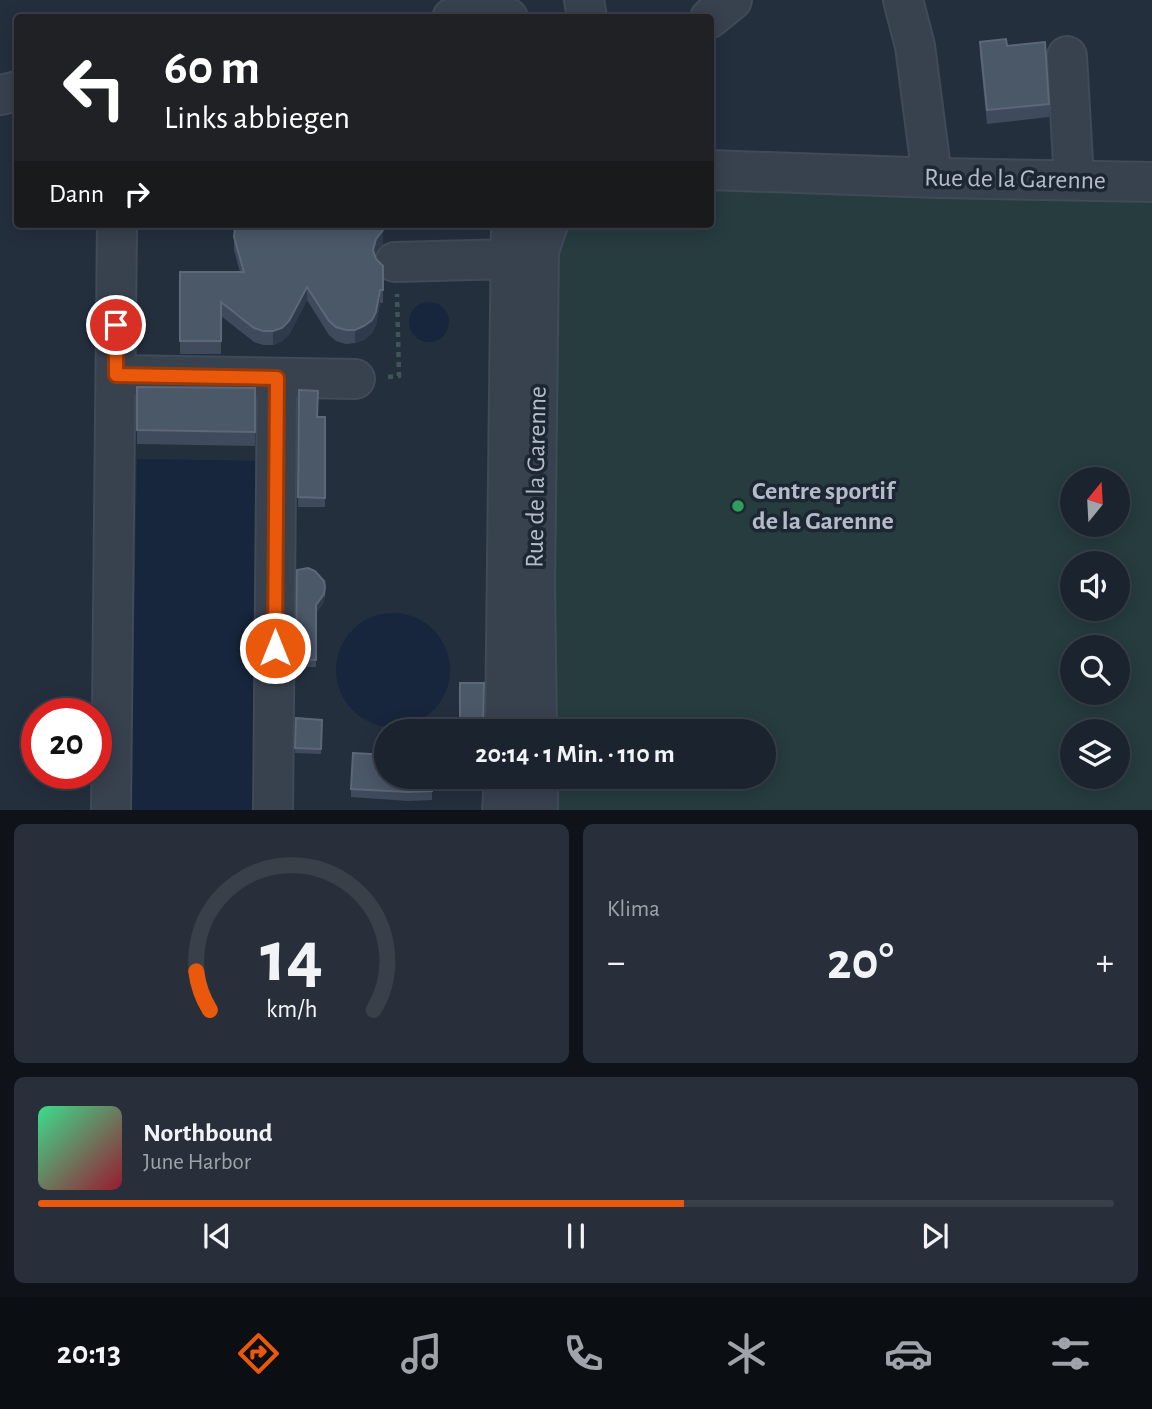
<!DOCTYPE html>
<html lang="de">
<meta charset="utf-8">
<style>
:root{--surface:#1b232e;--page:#282f3a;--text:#f1f3f6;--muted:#a0a4aa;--line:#39404a;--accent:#ea580c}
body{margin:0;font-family:"Alegreya Sans",sans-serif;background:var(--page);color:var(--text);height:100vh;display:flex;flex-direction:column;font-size:26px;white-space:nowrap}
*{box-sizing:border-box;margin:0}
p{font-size:23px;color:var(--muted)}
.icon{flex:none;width:38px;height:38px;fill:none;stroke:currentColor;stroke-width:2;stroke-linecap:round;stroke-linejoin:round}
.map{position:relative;height:810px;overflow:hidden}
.panel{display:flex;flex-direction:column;gap:14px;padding:14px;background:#0f1319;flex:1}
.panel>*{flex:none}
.top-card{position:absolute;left:14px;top:14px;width:700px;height:214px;border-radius:7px;box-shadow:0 4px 18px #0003,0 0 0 2px var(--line);background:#202124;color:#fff;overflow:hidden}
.needle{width:46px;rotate:18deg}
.tools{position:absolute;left:1060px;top:467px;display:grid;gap:14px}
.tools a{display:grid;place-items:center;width:70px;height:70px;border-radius:50%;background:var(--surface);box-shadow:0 4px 18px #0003,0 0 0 2px var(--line);font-size:35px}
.speed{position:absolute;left:21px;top:698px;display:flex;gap:14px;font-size:35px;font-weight:700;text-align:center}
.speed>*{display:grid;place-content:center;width:91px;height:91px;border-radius:50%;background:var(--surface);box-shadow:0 4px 18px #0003,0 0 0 2px var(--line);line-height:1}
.speed .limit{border:10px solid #d22;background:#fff;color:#111}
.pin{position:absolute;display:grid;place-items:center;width:60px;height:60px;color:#fff;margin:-30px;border:4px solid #fff;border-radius:50%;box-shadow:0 2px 7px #0007}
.me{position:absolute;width:77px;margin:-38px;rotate:0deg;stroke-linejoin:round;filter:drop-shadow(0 0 5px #0008)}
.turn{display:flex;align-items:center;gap:24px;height:147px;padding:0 35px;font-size:32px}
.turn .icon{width:91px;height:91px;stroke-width:2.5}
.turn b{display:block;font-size:49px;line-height:60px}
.then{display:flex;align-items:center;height:66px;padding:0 35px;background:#0003;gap:14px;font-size:26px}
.big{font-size:52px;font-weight:600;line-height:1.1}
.panel .widget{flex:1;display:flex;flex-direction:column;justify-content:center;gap:10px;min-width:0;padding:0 24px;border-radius:10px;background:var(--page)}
.panel .dial{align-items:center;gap:0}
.dial svg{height:182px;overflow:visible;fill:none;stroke:var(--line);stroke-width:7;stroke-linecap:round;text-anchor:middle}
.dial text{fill:var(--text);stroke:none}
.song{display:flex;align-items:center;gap:21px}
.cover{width:84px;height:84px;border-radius:10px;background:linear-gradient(135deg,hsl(150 70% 55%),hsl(350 70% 35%))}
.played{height:7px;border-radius:4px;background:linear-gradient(90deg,var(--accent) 60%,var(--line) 60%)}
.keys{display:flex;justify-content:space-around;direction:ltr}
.heat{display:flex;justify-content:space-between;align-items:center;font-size:38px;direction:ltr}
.panel .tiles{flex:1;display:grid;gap:14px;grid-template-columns:1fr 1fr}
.widget:last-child{grid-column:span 2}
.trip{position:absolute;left:374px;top:719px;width:402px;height:70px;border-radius:35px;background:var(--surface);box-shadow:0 4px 18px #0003,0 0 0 2px var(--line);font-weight:600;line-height:70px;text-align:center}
.tabs{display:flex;height:112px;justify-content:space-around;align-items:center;background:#0b0e12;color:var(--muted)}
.tabs .icon{width:49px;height:49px}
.tabs .active{color:var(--accent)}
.tabs b{font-size:32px;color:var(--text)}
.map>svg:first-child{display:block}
.green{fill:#263c3f;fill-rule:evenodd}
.water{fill:#17263c}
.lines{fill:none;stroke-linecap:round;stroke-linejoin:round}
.minor-casing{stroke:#414a57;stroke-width:42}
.path{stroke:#3f5557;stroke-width:4.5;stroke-dasharray:5 5;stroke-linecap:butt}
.minor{stroke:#38414e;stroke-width:38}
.wall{fill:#3f4b5c}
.shaded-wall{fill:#2f3b4b}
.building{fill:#4b5868;stroke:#5c6777;stroke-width:2}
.route-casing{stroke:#983908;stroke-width:18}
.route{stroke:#ea580c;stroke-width:12}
.leisure-dot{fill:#2e9e5b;stroke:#1d2633;stroke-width:2.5}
.labels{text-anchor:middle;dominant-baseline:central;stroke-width:7;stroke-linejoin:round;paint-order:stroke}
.street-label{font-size:26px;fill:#b4bcc9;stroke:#1d2633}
.poi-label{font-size:26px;font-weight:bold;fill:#b4bcc9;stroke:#1d2633;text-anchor:start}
</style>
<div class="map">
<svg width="1152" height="811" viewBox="0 0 1152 811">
<rect width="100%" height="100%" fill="#242f3e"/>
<path class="green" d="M711 190 1152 195V810H549V777H765V732L548 731 555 224H710ZM1073 480H1118V525H1073ZM1073 564H1118V609H1073ZM1073 648H1118V693H1073ZM1073 732H1118V777H1073Z"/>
<path class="water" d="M409 322a20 20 0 1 1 40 0a20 20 0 1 1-40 0Z
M137 459 267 461 261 810 131 811Z
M336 670a57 57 0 1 1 114 0a57 57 0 1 1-114 0Z"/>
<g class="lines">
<g class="minor-casing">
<path id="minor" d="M584 0 587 18
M903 0 915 46 932 177
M452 18 494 13 508 18
M710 18 732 0
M1067 56 1074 180
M0 95 18 91
M710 170 938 178 1152 182
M395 262 511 259
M116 375 355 379
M505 732 511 224
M537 732 535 584 539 251 548 224
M538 777V811
M111 811 117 224
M273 811 277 378
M502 811 504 777"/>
</g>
<path class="path" d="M388 377 399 376 397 294"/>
<use href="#minor" class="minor"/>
</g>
<path class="wall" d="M980 42 1007 46 1049 104V117L987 124 980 55Z
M234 237 383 244 376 252 375 255 376 259 383 266V303H380L376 325 372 333 364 340 355 343 346 344 336 341 329 335 307 300 289 335 282 341 273 345H263L254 342 221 316V354H180V272H240L234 250Z
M137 387 255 388V446L137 444Z
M299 390 317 417H325V507H298Z
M297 570 325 595 324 602 316 613V667H296Z
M460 683H484L483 732H460Z
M296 718 322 720 321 754 295 753Z
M432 777V800L408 801 351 797V789Z"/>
<path class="shaded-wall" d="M383 230V244L376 252 373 263V250L376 239Z
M307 287V300L289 335 282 341 273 345V331Z
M380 290V303L376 325 372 333 364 340 355 343V330Z
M325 587 324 602 316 613V605Z"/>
<path class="building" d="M1006 39 1007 46 1045 42 1049 104 987 110 980 42Z
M237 224H383V230L376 239 373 250 376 259 383 266V290H380L376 312 372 320 364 326 355 330H346L336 327 329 321 307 287 289 321 282 328 273 331H263L254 328 221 302V341H180V272H244L234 237 235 228Z
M137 387 255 388V432L137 430Z
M299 390 318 391 317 417H325V498L298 497Z
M308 568 315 571 324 581 325 587 324 594 316 605V660L296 659 297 570Z
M460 683H484L483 724H460Z
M296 718 322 720 321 749 295 748Z
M353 753 387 755V777H432V791L408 792 351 789Z"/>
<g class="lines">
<g class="route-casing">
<path id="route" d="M116 325V375L277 378 275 648"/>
</g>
<use href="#route" class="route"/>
</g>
<circle class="leisure-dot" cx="738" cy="506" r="7"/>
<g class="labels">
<g class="street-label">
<text transform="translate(1015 179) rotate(1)">Rue de la Garenne</text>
<text transform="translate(536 477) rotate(-89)">Rue de la Garenne</text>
</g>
<g class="poi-label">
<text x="752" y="491">Centre sportif<tspan x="752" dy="30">de la Garenne</tspan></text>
</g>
</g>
</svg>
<div class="tools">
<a><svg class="needle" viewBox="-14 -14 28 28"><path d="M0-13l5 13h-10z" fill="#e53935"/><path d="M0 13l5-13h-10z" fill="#a0a4aa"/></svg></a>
<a><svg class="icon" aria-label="sound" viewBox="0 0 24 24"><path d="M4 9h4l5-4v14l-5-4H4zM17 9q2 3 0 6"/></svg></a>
<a><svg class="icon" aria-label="search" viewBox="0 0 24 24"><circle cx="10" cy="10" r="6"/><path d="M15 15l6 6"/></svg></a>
<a><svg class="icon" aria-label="layers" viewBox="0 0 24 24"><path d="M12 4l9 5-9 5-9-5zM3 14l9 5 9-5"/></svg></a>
</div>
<div class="speed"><div class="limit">20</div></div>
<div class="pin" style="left:116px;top:325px;background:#d93025"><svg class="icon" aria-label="arrive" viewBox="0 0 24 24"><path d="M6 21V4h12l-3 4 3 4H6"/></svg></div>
<svg class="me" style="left:275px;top:648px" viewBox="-20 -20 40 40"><circle r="17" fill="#ea580c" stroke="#fff" stroke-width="3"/><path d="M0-11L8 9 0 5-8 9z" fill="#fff"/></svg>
<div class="trip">20:14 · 1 Min. · 110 m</div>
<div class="top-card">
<div class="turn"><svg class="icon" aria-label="left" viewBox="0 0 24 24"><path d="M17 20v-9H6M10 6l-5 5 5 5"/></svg><div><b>60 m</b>Links abbiegen</div></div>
<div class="then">Dann<svg class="icon" aria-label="right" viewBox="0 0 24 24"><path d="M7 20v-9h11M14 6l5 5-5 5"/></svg></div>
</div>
</div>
<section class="panel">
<div class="tiles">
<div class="widget dial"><svg viewBox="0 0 100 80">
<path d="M14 69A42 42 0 1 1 86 69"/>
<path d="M14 69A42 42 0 0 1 8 52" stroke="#ea580c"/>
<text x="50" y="56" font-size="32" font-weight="700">14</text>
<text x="50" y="72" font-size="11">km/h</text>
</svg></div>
<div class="widget"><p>Klima</p>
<div class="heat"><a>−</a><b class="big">20°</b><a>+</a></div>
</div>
<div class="widget">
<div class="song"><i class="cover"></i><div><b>Northbound</b><p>June Harbor</p></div></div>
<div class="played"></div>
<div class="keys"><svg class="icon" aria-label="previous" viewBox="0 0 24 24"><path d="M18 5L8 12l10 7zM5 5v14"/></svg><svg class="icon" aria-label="pause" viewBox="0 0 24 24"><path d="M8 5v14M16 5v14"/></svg><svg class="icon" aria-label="next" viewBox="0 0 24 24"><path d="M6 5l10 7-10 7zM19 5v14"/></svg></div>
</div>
</div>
</section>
<nav class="tabs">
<b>20:13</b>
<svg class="icon active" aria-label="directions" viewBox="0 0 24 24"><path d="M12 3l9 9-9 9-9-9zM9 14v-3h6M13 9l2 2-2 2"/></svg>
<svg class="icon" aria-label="music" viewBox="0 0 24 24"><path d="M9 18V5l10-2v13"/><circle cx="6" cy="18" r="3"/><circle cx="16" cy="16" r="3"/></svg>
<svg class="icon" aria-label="phone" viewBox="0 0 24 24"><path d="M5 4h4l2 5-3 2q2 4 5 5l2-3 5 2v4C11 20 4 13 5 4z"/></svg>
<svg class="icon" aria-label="climate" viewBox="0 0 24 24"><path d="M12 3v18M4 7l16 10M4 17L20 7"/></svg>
<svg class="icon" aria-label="car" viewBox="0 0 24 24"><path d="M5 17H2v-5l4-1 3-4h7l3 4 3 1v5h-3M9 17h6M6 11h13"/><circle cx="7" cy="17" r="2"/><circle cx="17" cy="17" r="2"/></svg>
<svg class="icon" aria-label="filters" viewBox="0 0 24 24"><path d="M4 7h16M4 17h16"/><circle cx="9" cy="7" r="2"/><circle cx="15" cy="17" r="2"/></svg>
</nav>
